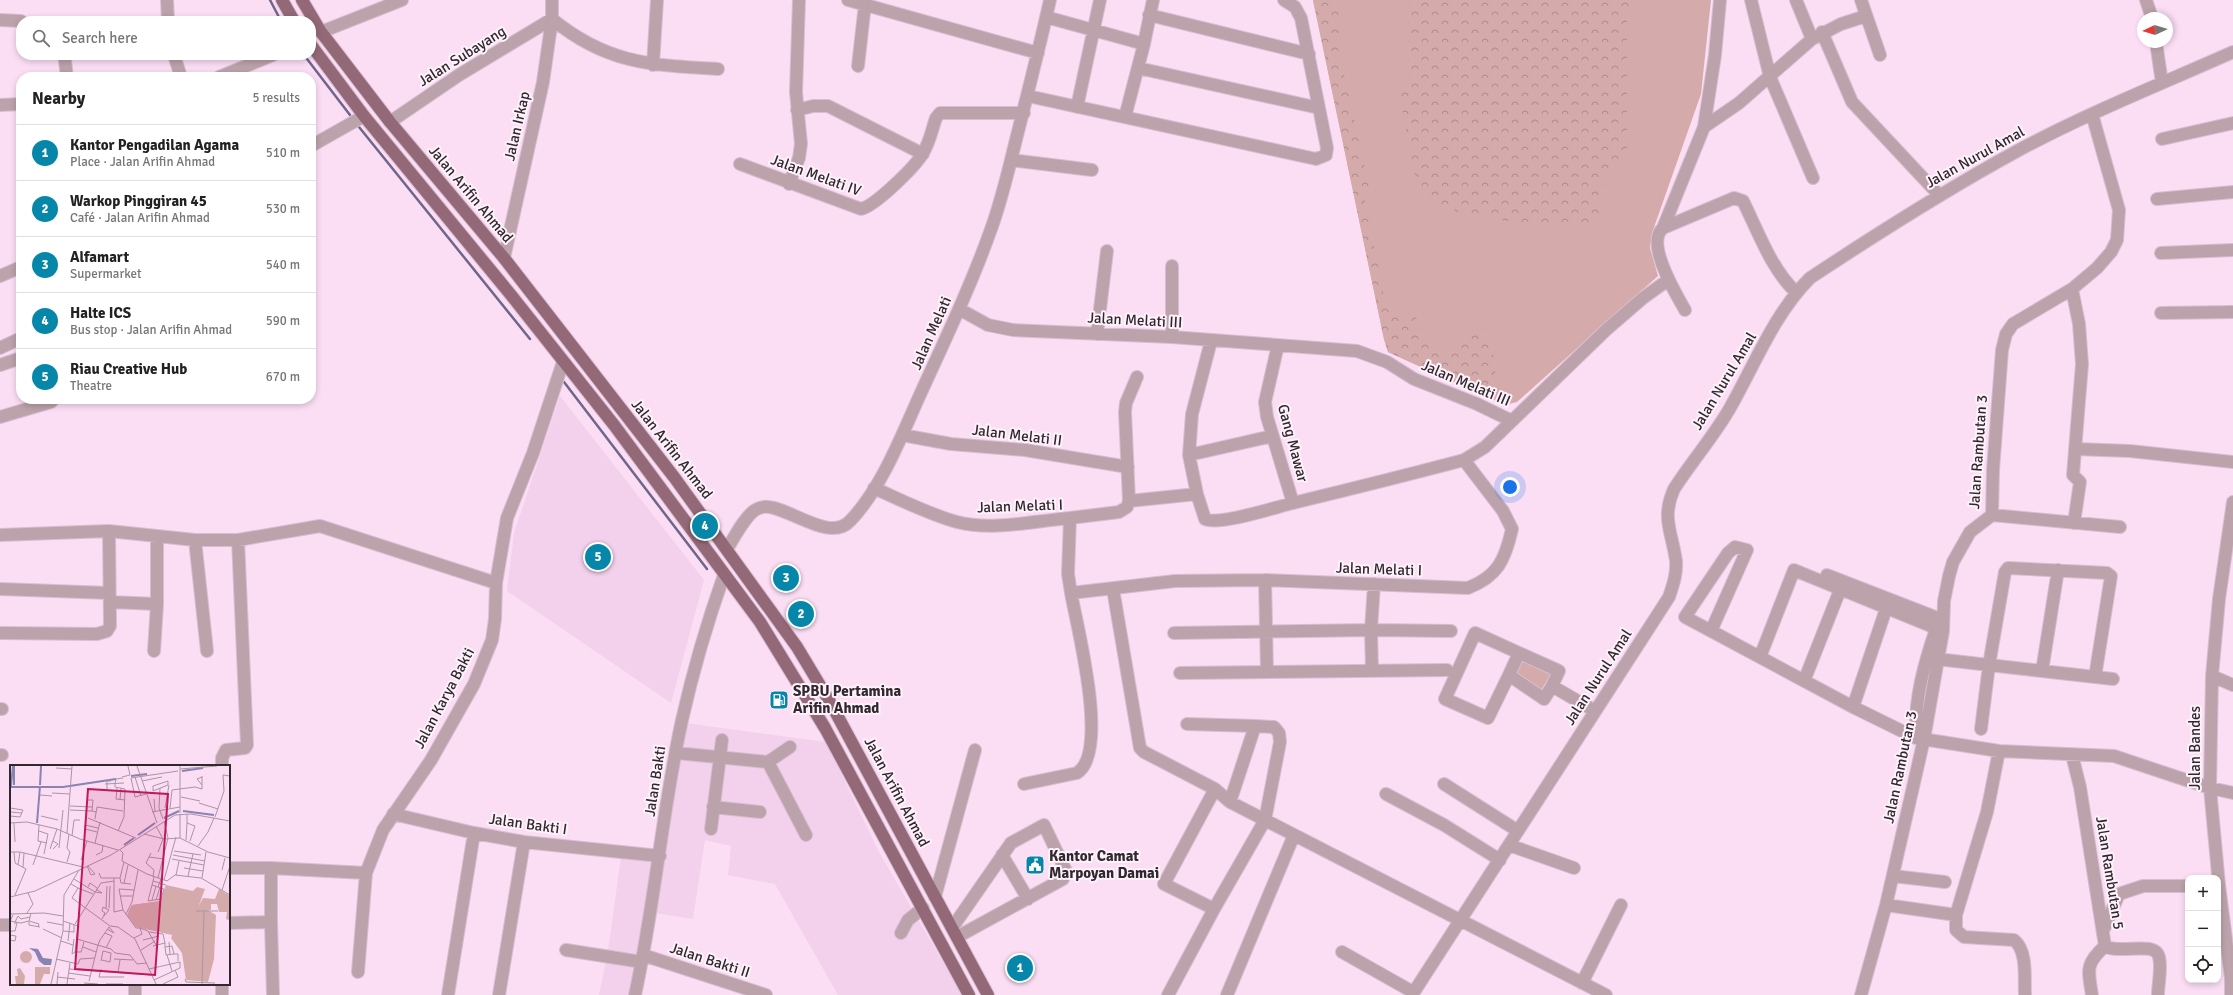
<!DOCTYPE html>
<meta charset="utf-8">
<style>
:root{--surface:#fff;--page:#f6f6f6;--text:#222;--muted:#767676;--line:#e0e0e0;--accent:#0687a9}
body{margin:0;font-family:Signika,sans-serif;background:var(--page);color:var(--text)}
.controls{position:absolute;right:12px;bottom:12px;display:grid;overflow:hidden;border-radius:8px;box-shadow:0 2px 6px #0003}
.controls button{width:36px;height:36px;display:grid;place-items:center;padding:0;border:0;border-bottom:1px solid var(--line);background:var(--surface);color:var(--text);font:20px sans-serif}
.compass{position:absolute;left:2137px;top:12px;width:36px;height:36px;border-radius:50%;background:var(--surface);box-shadow:0 2px 6px #0003;rotate:266deg}
.you{position:absolute;left:1510px;top:487px;width:14px;height:14px;margin:-10px;border:3px solid #fff;border-radius:50%;background:#1a73e8;box-shadow:0 0 0 6px #1a73e833}
.badge{display:grid;place-items:center;width:26px;height:26px;border-radius:50%;background:var(--accent);color:#fff;font-size:13px;font-weight:700}
.pin{position:absolute;translate:-50% -50%;border:2px solid #fff;box-shadow:0 1px 4px #0006}
.list{margin:0;padding:0;list-style:none}
h2{display:flex;justify-content:space-between;align-items:center;height:52px;margin:0;padding:0 16px;font-size:17px}
h2 small{font-size:13px;font-weight:400;color:var(--muted)}
.list li{display:grid;grid-template-columns:26px 1fr auto;gap:12px;align-items:center;box-sizing:border-box;height:56px;padding:0 16px;border-top:1px solid var(--line)}
.list b{display:block;font-size:15px;white-space:nowrap}
.list p{margin:0;font-size:13px;white-space:nowrap;color:var(--muted)}
.list em{font-size:13px;font-style:normal;color:var(--muted)}
.icon{flex:none;width:22px;height:22px;fill:none;stroke:currentColor;stroke-width:2;stroke-linecap:round;stroke-linejoin:round}
.map{position:relative;flex:none;width:2233px;height:995px;overflow:hidden}
.search{position:absolute;background:var(--surface);box-shadow:0 2px 6px #0003;left:16px;top:16px;width:300px;height:44px;display:flex;align-items:center;gap:10px;box-sizing:border-box;padding:0 14px;border-radius:16px;color:var(--muted);font-size:15px}
.panel{position:absolute;background:var(--surface);box-shadow:0 2px 6px #0003;left:16px;top:72px;width:300px;height:332px;border-radius:16px}
.map>svg:first-child{display:block}
</style>
<div class="map">
<svg width="2233" height="995" viewBox="0 0 2233 995">
<defs>
<pattern id="forest-crowns" width="20" height="18" patternUnits="userSpaceOnUse"><rect width="20" height="18" fill="#d5aaaa"/><path d="M2 6a3 3 0 1 1 6 0M12 15a3 3 0 1 1 6 0" fill="none" stroke="#ad8a8b"/></pattern>
</defs>
<rect width="100%" height="100%" fill="#fbdef4"/>
<path fill="#f3d0eb" d="M560,396L704,580L671,703L507,591L514,533Z
M685,723L826,742L879,852L962,995H838L775,884L728,875L731,846L705,840L693,919L655,913Z
M622,850L654,861L630,995H599L608,951Z"/>
<path fill="#d5aaaa" d="M1313,0H1711L1701,94L1652,233L1650,248L1658,276L1517,402L1505,405L1388,352L1384,339Z
M1521,659L1552,673L1541,690L1514,671Z"/>
<path fill="url(#forest-crowns)" d="M1313,0H1336L1341,24L1338,47L1370,190L1365,200L1386,307L1415,316L1431,346L1444,360L1453,346L1466,342L1475,328L1489,331L1492,344L1496,378L1489,398L1388,352L1384,339Z
M1408,0H1637L1627,10V149L1602,183V210L1594,222L1545,226L1464,215L1426,197L1416,182L1398,88L1408,77Z"/>
<g fill="none" stroke-linecap="round" stroke-linejoin="round">
<path stroke="#6f678b" stroke-width="2.5" d="M270,0L281,21
M304,55L350,115
M359,127L530,339
M564,382L707,569"/>
<g stroke="#d7bdd1" stroke-width="14">
<path id="minor" d="M167,0L168,21
M848,0L1038,53
M1751,0L1770,77L1813,178
M1796,0L1812,39
M1861,0L1880,55
M2146,0L2152,18
M1149,15L1309,54
M1046,17L1144,44L1125,117
M0,20L21,21
M321,32L402,0
M1822,32L1852,102L1939,195
M2156,42L2162,83
M1144,44L1153,0
M174,55L181,77
M65,61L67,77
M653,65L657,0
M858,66L865,4
M1138,68L1319,108
M219,77L273,55
M1028,96L1316,159L1326,155L1327,148L1301,18L1295,7L1284,0
M0,105L21,104
M1077,107L1100,0
M797,110L813,106H828L923,154
M390,122L459,75L552,19C607,64 651,65 718,69
M1704,127L1715,55L1720,0
M2162,139L2233,123
M311,146L364,116
M1011,160L1092,170
M740,164L861,209C875,206 916,166 923,153C930,142 932,129 936,118L940,113H1024
M789,184L799,158L801,144L796,92L799,0
M2157,199L2233,192
M1663,228L1704,127L1739,103L1812,39L1841,24L1866,16
M2161,253L2233,250
M504,258L543,82L552,19V0
M0,276L21,267
M2072,289L2079,324L2082,364L2073,475L2080,482L2074,523
M959,309L988,325L1013,330L1172,337L1357,351L1387,362L1414,379L1477,404L1512,421
M1685,310C1676,294 1645,243 1663,228L1734,198L1743,201C1757,229 1772,271 1796,292
M2161,313L2233,312
M1097,334L1107,251
M1172,337V266
M1278,345L1265,402L1267,417L1293,503
M0,348L21,338
M0,365L21,358
M0,417L51,402L54,399
M902,435L951,444L1025,450L1128,467
M2076,449L2130,451L2233,462
M1189,455L1272,436
M1464,460L1485,447L1606,330L1643,298L1668,280
M874,488C901,500 928,514 957,522C992,531 1034,521 1070,518L1068,574L1071,593L1175,581L1265,580L1468,588C1498,576 1505,560 1512,529L1503,511L1464,460C1407,475 1351,489 1293,503C1276,507 1219,526 1205,519L1197,494L1189,455L1192,414L1211,341
M1129,501L1197,494
M1992,515L2120,527
M1070,518L1119,512L1127,507L1129,501L1125,412L1126,403L1137,377
M0,535L109,531L195,540H238L320,526L496,583
M195,540L207,651
M727,549C734,538 746,514 757,509C778,496 827,546 850,521C881,489 901,437 919,397C944,342 970,288 990,232C999,208 1005,184 1011,160C1024,107 1038,54 1050,0
M1827,575L1943,620
M1265,580L1267,672
M0,589L109,593
M1113,589L1140,748L1144,752L1215,789L1230,802L1606,995
M110,602L157,604
M1711,631L1747,550L1735,547L1728,553L1685,617L1853,707L1916,738L1999,751L2114,756L2210,788L2233,793
M0,633L97,634L107,631L110,626L109,531
M1174,633L1371,630L1451,631
M154,651L157,604V536
M1760,657L1794,570L1943,631
M1937,659L1989,665L1981,729
M1372,671L1371,630L1374,584
M2042,671L2058,570
M1180,673L1447,670
M1509,675L1519,653
M2212,676L2233,685
M2095,677L2111,576L2107,573L2008,568L2005,572L1989,665L2113,679
M1804,681L1840,590
M1552,686L1559,671L1475,633L1445,699L1488,718L1509,675L1544,699L1552,686L1595,711
M1853,707L1886,609
M0,709H2
M1187,724L1255,726
M1916,738C1914,700 1924,664 1936,629
M1999,751L1987,812L1956,915V930L1964,937L2014,940C2028,951 2024,979 2025,995
M676,753L768,762L806,835
M0,755H2
M2072,755L2080,787L2105,946C2120,955 2155,940 2159,957C2162,968 2158,984 2158,995
M768,762L790,747
M222,766V758L226,750L245,748L247,745L238,540
M1024,784L1077,773C1110,752 1077,627 1071,593
M1444,784L1518,831
M1386,794L1444,825L1500,860
M713,807L760,812
M393,814L474,833L524,842L660,856
M711,829L722,740
M1509,845L1574,868
M1002,855L1028,899
M229,868H271L366,873
M1893,876L1945,882
M935,897L975,750
M1886,905L1956,915
M1214,909L1164,884L1215,789
M271,922L273,995
M229,923L271,922V868
M0,925H11
M952,928L1011,843L1044,825L1066,871L1063,879L957,937
M2103,931L2119,894L2143,886H2188
M901,933L908,920L923,908
M566,950L642,962
M1342,952L1413,992
M643,955L766,995
M358,972L366,873L383,830L431,760L474,684L492,640L495,619L496,583L507,518L533,453L563,362
M1582,983L1621,905
M135,984V995
M222,984V995
M448,995L474,833
M499,995L524,842
M635,995C655,904 662,811 682,720C693,671 707,623 724,575
M1168,995L1214,909L1265,820L1280,742L1279,733L1274,727L1255,726L1230,802
M1227,995L1294,835
M1412,995L1669,597C1673,585 1677,574 1676,561C1672,532 1661,518 1674,489C1692,461 1714,436 1730,408C1755,364 1774,314 1810,278C1878,233 1947,189 2019,150C2088,113 2161,84 2233,52
M1861,995L1886,905L1924,739L1943,631L1944,601L1949,576L1953,562L1970,532L1992,515L1993,470L2002,350L2006,334L2013,324L2072,289L2097,268L2111,252L2117,240L2119,210L2092,114
M2092,995C2088,970 2085,964 2105,946
M2231,995V978L2219,885L2210,788L2212,676L2219,599L2233,502"/>
</g>
<g stroke="#d7bdd1" stroke-width="14">
<path id="major" d="M282,0L294,21
M302,0L321,32L390,122L504,258L674,477L797,647L830,702L988,995
M311,45L364,116L511,295L614,425L760,622L825,728L969,995"/>
</g>
<use href="#minor" stroke="#bca2ab" stroke-width="12"/>
<use href="#major" stroke="#936877" stroke-width="12"/>
</g>
<defs>
<g id="fuel-square" transform="scale(1)"><rect x="-9" y="-9" width="18" height="18" rx="4" fill="#0687a9" stroke="#fdf2fa"/><path d="M-5.5-6h7V0h2V4h1.3V-2.5L3-4.5l.8-.8L6-3V5H2.5V1h-1V6h-7ZM-4.2-4.7v3.2H.2V-4.7Z" fill="#fff"/></g>
<g id="civic-square" transform="scale(1)"><rect x="-9" y="-9" width="18" height="18" rx="4" fill="#0687a9" stroke="#fdf2fa"/><path d="M-.6-6.5H3V-4.5H.6V-3L4-1V1h2V6H-6V1h2V-1L-.6-3ZM-1.2 2.5V6h2.4V2.5Z" fill="#fff"/></g>
</defs>
<g fill-rule="evenodd">
<use href="#fuel-square" x="779" y="700"/>
<use href="#civic-square" x="1035" y="865"/>
</g>
<g text-anchor="middle" stroke-width="4" stroke-linejoin="round" paint-order="stroke">
<g font-size="15" fill="#31272f" stroke="#fdf2fa">
<text transform="translate(462 56) rotate(-32)" y="5">Jalan Subayang</text>
<text transform="translate(517 126) rotate(-77)" y="5">Jalan Irkap</text>
<text transform="translate(1975 157) rotate(-29)" y="5">Jalan Nurul Amal</text>
<text transform="translate(816 175) rotate(20)" y="5">Jalan Melati IV</text>
<text transform="translate(471 194) rotate(50)" y="5">Jalan Arifin Ahmad</text>
<text transform="translate(1135 320) rotate(3)" y="5">Jalan Melati III</text>
<text transform="translate(931 333) rotate(-66)" y="5">Jalan Melati</text>
<text transform="translate(1724 381) rotate(-59)" y="5">Jalan Nurul Amal</text>
<text transform="translate(1466 383) rotate(23)" y="5">Jalan Melati III</text>
<text transform="translate(1017 435) rotate(7)" y="5">Jalan Melati II</text>
<text transform="translate(1293 443) rotate(75)" y="5">Gang Mawar</text>
<text transform="translate(672 449) rotate(52)" y="5">Jalan Arifin Ahmad</text>
<text transform="translate(1978 452) rotate(-86)" y="5">Jalan Rambutan 3</text>
<text transform="translate(1020 506) rotate(-2)" y="5">Jalan Melati I</text>
<text transform="translate(1379 569) rotate(2)" y="5">Jalan Melati I</text>
<text transform="translate(1598 677) rotate(-57)" y="5">Jalan Nurul Amal</text>
<text transform="translate(444 698) rotate(-62)" y="5">Jalan Karya Bakti</text>
<text transform="translate(2195 748) rotate(-90)" y="5">Jalan Bandes</text>
<text transform="translate(1900 767) rotate(-78)" y="5">Jalan Rambutan 3</text>
<text transform="translate(655 781) rotate(-81)" y="5">Jalan Bakti</text>
<text transform="translate(897 792) rotate(62)" y="5">Jalan Arifin Ahmad</text>
<text transform="translate(528 824) rotate(8)" y="5">Jalan Bakti I</text>
<text transform="translate(2110 873) rotate(81)" y="5">Jalan Rambutan 5</text>
<text transform="translate(710 960) rotate(18)" y="5">Jalan Bakti II</text>
</g>
<g font-size="15" font-weight="bold" fill="#31272f" stroke="#fdf2fa" text-anchor="start">
<text x="793" y="696">SPBU Pertamina<tspan x="793" dy="17">Arifin Ahmad</tspan></text>
<text x="1049" y="861">Kantor Camat<tspan x="1049" dy="17">Marpoyan Damai</tspan></text>
</g>
</g>
<g transform="translate(10 765)">
<rect width="220" height="220" fill="#fbdef4"/>
<path d="M156,120L183,126L187,122L195,124L189,140L206,150L204,194L198,217L176,215L172,188L162,170L126,162L117,150L122,140L151,136ZM10 192a6 6 0 1 1 12 0a6 6 0 1 1-12 0ZM10,203L15,211L14,219H6L5,211H8L7,204Z" fill="#d5aaaa"/>
<path d="M156,120L165,127V133L155,137L126,140L121,144L123,148L118,147L122,140L151,136ZM209,124L220,131L219,155L216,154L217,147H209L207,139H201V145H192L189,140L193,133L205,134ZM164,141L159,149L175,162L173,166L151,164L131,157L135,143ZM163,169L173,172L172,188L161,173ZM182,174L192,175V188L185,182ZM25,202H40V209H34L30,219H25Z" fill="#d5aaaa"/>
<path d="M19,183L28,184L33,193L42,194L41,200H34L29,196L25,187Z" fill="#8983b2"/>
<path fill="none" stroke="#8983b2" stroke-width="2" d="M172,6L193,3M121,11L137,9M4,20V1M30,20L31,1M1,21L3,1M0,22H53L106,14M173,46L204,50M154,53L169,46M27,58L30,21M128,70L145,58M114,80L124,73M220,159V194"/>
<path fill="none" stroke="#aa95a5" stroke-width="1" d="M127,1L147,58M46,3L62,4M170,4L207,1M112,12L120,10L118,1M125,12L131,31M132,16L152,12M158,16V20L143,26V21ZM95,19L114,18M192,20L187,14L192,12M107,23L106,34L115,35M150,23L149,43L153,54M97,25V16H101M42,28L60,29M136,29L125,32L121,13L168,6M30,30L42,31M171,32L190,36M144,34L145,46M77,35H83L82,46L86,47M110,35L111,23M189,38L208,44M60,41L82,42M0,43L13,45L10,52L0,51M155,43L159,20M160,43L162,25L185,22L192,24V11M60,45L82,46M0,47L12,48M142,47L170,42M170,48V1M177,50V58L185,61L180,76M31,51L48,55M205,52L214,26L213,10L220,11M78,53L126,73M85,54L87,42L113,46M0,58L17,57L47,64L70,74L108,85M4,58L5,77M29,60L28,76L37,78M75,60V64L87,67M75,60L88,63M146,61L153,74L148,87M29,66L38,69L34,89M108,66L114,52L115,24L105,22V19L106,14L113,13M57,68L62,1M134,69L154,74L170,73L198,87L220,93M62,71L64,55H70M170,73V49M176,75L177,58M85,78L90,57M188,81L198,67L204,53M49,83L53,45M40,84L47,64M43,84L48,79L43,76M110,85L113,88L112,96L137,109L157,116L165,110L191,113L220,130M164,86L191,90M0,87H10L73,102M4,87L5,98L16,104L5,130M141,88L136,98L144,105L143,112M86,90L92,87L93,80M163,90L195,96M139,92L154,94M162,94L194,100M71,95L77,76M57,97L60,87L57,83L59,69M114,97L110,113H104V147L113,145L109,124L124,125M8,100L10,87M23,100L31,77M77,101L81,110L85,109L78,101M13,102L14,88M174,103L193,106M212,105L215,93M89,108L91,113H104M166,110L169,96M178,111L183,89M144,112L138,136L151,134L154,124L148,122M110,113L111,118L121,119M148,113L158,73L154,56M192,113L196,87M64,114L85,127L92,128L86,124M154,115L166,72M143,116L156,120M114,118L118,100M61,119L68,123L62,133L100,161L108,162L125,174L146,219M142,120L148,122L151,114M78,122L80,118L87,123M68,123L83,129M212,125L220,101M110,131H123M0,132L25,126L101,90L165,50L181,49L220,56M142,135L146,121M146,135L150,122M96,143L97,121M99,143L100,121M113,145L126,163H130L132,169L124,173M186,146H208M17,148L23,139L18,128M0,149L34,148L53,151M116,149L122,137L128,105M3,150L0,156L11,158L19,156L21,148M92,154L95,148L92,146L93,142L99,145L94,151M19,156L29,159L28,162M53,156L68,161L65,187L62,189M5,157L8,151L11,154L20,152M19,157V160L30,162M37,157L53,160M65,159L91,118L104,116M130,163L138,166L146,180M33,164L52,173M0,166H5L7,158H4M53,166L64,167V160M139,167L153,169L155,178M95,168L102,171L96,183M0,170L6,171L5,176L0,175M67,174L101,184L105,188L120,190L127,199L137,198M133,175L149,171M51,176L63,180M58,176L60,158M159,177L160,190M143,181L155,178V182L162,181L164,189H168V196M73,182L86,187M155,182L156,190L164,189M131,185L145,176M65,187H71L74,177M62,189L64,174M157,190L162,206M46,194L68,199L70,194L85,193M104,194L123,195M91,196L93,186L101,188L100,197L92,195M59,204L141,210M91,204L89,212H114M139,204L170,197V203L144,215M108,207L110,195M58,208L80,211M47,212L65,214M175,214L176,217L205,218M79,216L88,180L90,175L99,162L104,168L97,164M74,218L88,219M41,219L53,166L54,130L69,105M47,219L48,207M57,219L60,198M96,219H113M153,219L168,212L165,205M192,219L194,146"/>
<path fill="#c2185b" fill-opacity="0.15" stroke="#c2185b" stroke-width="2" d="M78,24L158,29L145,210L65,204Z"/>
<rect width="220" height="220" fill="none" stroke="#31272f" stroke-width="2"/>
</g>
</svg>
<div class="controls">
<button>+</button>
<button>−</button>
<button><svg class="icon" aria-label="locate" viewBox="0 0 24 24"><circle cx="12" cy="12" r="6"/><path d="M12 2v4M12 18v4M2 12h4M18 12h4"/></svg></button>
</div>
<svg class="compass" viewBox="-18 -18 36 36"><path d="M0-13l5 13h-10z" fill="#e53935"/><path d="M0 13l5-13h-10z" fill="#767676"/></svg>
<div class="you"></div>
<div class="pin badge" style="left:1020px;top:968px">1</div>
<div class="pin badge" style="left:801px;top:614px">2</div>
<div class="pin badge" style="left:786px;top:578px">3</div>
<div class="pin badge" style="left:705px;top:526px">4</div>
<div class="pin badge" style="left:598px;top:557px">5</div>
<div class="search"><svg class="icon" aria-label="search" viewBox="0 0 24 24"><circle cx="10" cy="10" r="6"/><path d="M15 15l6 6"/></svg>Search here</div>
<section class="panel">
<h2>Nearby<small>5 results</small></h2>
<ul class="list">
<li><span class="badge">1</span><div><b>Kantor Pengadilan Agama</b><p>Place · Jalan Arifin Ahmad</p></div><em>510 m</em></li>
<li><span class="badge">2</span><div><b>Warkop Pinggiran 45</b><p>Café · Jalan Arifin Ahmad</p></div><em>530 m</em></li>
<li><span class="badge">3</span><div><b>Alfamart</b><p>Supermarket</p></div><em>540 m</em></li>
<li><span class="badge">4</span><div><b>Halte ICS</b><p>Bus stop · Jalan Arifin Ahmad</p></div><em>590 m</em></li>
<li><span class="badge">5</span><div><b>Riau Creative Hub</b><p>Theatre</p></div><em>670 m</em></li>
</ul>
</section>
</div>
